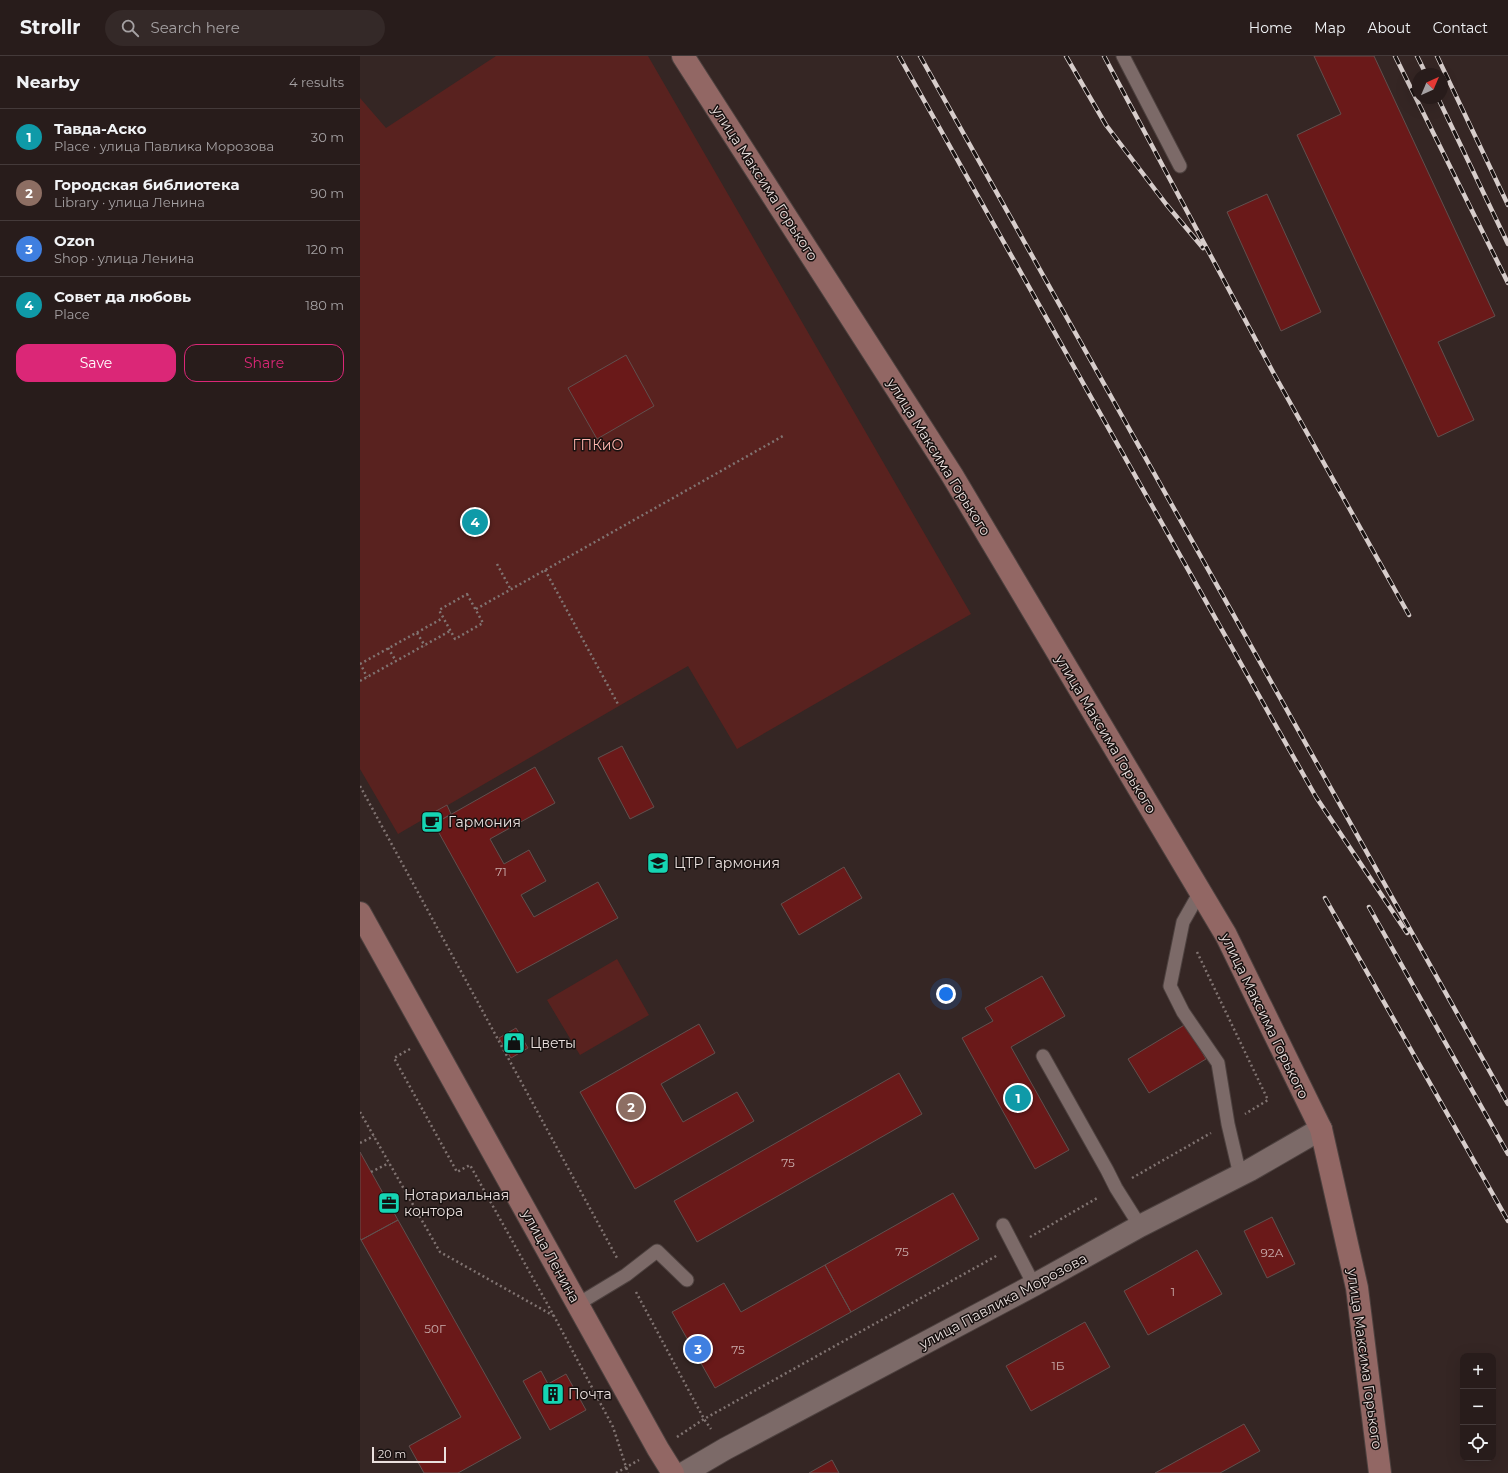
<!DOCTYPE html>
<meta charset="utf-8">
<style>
:root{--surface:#281c1b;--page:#342928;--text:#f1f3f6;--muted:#a5a1a3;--line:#443a3a;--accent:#db2777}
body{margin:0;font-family:Montserrat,sans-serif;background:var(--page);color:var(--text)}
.controls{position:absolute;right:12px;bottom:12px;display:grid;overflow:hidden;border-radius:8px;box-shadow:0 4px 16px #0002}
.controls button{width:36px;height:36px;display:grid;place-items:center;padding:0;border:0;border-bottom:1px solid var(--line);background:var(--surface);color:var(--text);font:20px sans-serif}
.compass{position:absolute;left:1052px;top:12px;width:36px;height:36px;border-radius:50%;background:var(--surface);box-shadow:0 4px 16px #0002;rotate:44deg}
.scale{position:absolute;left:12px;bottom:10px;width:74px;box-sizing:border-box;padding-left:4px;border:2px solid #eae0de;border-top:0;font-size:11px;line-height:14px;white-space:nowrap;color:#eae0de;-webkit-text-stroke:3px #181110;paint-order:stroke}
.you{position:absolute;left:586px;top:938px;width:14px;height:14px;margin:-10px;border:3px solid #fff;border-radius:50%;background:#1a73e8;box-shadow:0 0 0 6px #1a73e833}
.badge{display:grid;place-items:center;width:26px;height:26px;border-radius:50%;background:var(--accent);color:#fff;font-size:13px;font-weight:700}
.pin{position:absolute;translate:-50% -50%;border:2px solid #fff;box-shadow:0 1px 4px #0006}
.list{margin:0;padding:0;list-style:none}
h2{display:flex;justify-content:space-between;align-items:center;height:52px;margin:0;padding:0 16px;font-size:17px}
h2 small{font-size:13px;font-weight:400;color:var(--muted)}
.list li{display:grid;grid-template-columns:26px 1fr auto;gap:12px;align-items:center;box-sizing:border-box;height:56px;padding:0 16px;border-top:1px solid var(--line)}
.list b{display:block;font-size:15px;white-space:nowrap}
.list p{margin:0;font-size:13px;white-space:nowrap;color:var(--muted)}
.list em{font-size:13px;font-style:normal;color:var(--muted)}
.actions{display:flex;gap:8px;padding:12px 16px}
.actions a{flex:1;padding:9px 0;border:1px solid var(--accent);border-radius:12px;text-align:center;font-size:14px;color:var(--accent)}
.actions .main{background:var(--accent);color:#fff}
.icon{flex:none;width:22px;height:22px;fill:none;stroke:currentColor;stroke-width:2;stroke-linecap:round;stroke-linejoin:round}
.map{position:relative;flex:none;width:1148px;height:1417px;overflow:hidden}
header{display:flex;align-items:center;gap:24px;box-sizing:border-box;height:56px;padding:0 20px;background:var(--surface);border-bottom:1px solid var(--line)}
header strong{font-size:19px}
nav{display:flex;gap:22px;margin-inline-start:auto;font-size:14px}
.search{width:280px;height:36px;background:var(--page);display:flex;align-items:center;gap:10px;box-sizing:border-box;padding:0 14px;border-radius:22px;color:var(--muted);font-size:15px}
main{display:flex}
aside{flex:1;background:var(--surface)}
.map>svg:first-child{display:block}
</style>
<header>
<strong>Strollr</strong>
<div class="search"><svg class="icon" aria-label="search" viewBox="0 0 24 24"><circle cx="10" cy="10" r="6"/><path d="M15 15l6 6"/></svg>Search here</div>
<nav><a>Home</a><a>Map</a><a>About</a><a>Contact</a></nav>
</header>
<main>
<aside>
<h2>Nearby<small>4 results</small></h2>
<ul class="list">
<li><span class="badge" style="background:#0f9aa8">1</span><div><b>Тавда-Аско</b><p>Place · улица Павлика Морозова</p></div><em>30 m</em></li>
<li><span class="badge" style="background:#8d6e63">2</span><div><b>Городская библиотека</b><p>Library · улица Ленина</p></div><em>90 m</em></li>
<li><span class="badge" style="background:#3f7fe0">3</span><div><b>Ozon</b><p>Shop · улица Ленина</p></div><em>120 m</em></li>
<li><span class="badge" style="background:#0f9aa8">4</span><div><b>Совет да любовь</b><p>Place</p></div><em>180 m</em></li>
</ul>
<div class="actions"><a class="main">Save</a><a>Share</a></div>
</aside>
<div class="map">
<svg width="1148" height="1417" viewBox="0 0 1148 1417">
<rect width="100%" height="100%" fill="#352624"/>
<path fill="#59221f" d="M136,0H288L611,558L377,693L328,610L38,778L0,713V42L26,72Z
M257,903L289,959L220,999L187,944Z"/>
<path fill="#6a1919" stroke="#61504e" d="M954,0H1014L1135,260L1078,286L1114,364L1078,381L937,79L981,58Z
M907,138L961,256L921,275L867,156Z
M266,299L294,350L237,383L208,332Z
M262,690L294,751L270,763L238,702Z
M175,711L195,747L130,783L144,808L169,794L186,825L161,839L174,861L238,826L258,862L157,917L74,768Z
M87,749L91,758L74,768L69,759Z
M484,811L502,842L439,879L421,848Z
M682,920L705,960L651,991L709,1094L675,1113L602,982L633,965L625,952Z
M339,968L355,997L301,1028L323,1066L377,1036L394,1065L275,1133L220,1036Z
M826,968L846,1003L789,1037L768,1003Z
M156,972L168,992L151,1002L139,982Z
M539,1017L562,1058L337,1186L314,1145Z
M0,1096L38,1164L1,1184L0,1182Z
M593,1137L619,1183L491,1256L465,1209Z
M912,1161L935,1208L907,1222L884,1175Z
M38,1164L161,1382L98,1417H64L49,1390L101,1361L1,1184Z
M837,1194L862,1238L788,1279L764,1235Z
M465,1209L491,1256L355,1332L312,1256L364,1227L381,1256Z
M725,1266L750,1311L671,1355L646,1310Z
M181,1315L188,1328L206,1318L226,1354L190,1374L163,1325Z
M884,1368L900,1395L860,1417H795Z
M472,1404L479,1417H449Z"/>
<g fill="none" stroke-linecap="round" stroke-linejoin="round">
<g stroke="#4d413f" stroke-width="15">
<path id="lane" d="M763,0L820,110
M840,836L823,866L810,930L823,956L858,1007L868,1068L880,1119
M683,1000L747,1114L756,1132L780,1170
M643,1169L674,1229
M218,1248L266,1219L297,1195L327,1224"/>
</g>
<g stroke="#4d413f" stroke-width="24">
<path id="street" d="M324,1417L365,1393L674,1229L780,1170L890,1114L961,1073"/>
</g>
<g stroke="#4d413f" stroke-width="24">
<path id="secondary" d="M323,0L592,419L866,879L961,1073L997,1232L1020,1417
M0,857L298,1393L313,1417"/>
</g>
<path stroke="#817472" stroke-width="2.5" stroke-dasharray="2 3" stroke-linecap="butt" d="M137,508L151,534
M185,514L259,650
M107,538L123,567L95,583L79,554Z
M116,553L423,380
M57,577L65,590
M28,592L36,605
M0,607L7,621
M0,608L83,562
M0,625L90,575
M0,730L257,1202
M837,896L908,1044L885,1058
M50,993L34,1002L97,1116L110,1109L194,1260L253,1371L268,1417
M0,1056L80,1196L194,1260
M0,1087L14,1080
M11,1116L29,1107
M772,1122L851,1077
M670,1181L739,1141
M276,1236L344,1363L351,1373
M317,1381L344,1363L638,1199
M256,1417L279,1404"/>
<use href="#lane" stroke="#7c6a68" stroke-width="13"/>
<use href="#street" stroke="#7c6a68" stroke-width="22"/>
<use href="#secondary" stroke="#926764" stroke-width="22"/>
<g stroke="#d7cdcb" stroke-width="4.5">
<path id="rail" d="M539,0L956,741L1047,877
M560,0L1148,1048
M706,0L746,69L806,148L843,192
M744,0L914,318L1049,559
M1035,0L1148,227
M1057,0L1066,18
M1077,0L1148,149
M1078,42L1148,188
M965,842L1148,1165
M1009,851L1148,1098"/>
</g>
<use href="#rail" stroke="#181110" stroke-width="3" stroke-dasharray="9" stroke-linecap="butt"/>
</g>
<defs>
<g id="cafe-square" transform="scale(1.15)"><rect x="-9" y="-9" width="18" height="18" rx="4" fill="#15d5b3" stroke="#181110"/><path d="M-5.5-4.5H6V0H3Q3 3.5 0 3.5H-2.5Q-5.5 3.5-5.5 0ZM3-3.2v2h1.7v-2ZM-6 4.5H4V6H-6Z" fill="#111"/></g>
<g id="school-square" transform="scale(1.15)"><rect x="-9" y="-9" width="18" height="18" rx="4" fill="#15d5b3" stroke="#181110"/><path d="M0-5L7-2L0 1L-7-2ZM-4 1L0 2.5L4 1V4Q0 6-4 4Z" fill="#111"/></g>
<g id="shop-square" transform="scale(1.15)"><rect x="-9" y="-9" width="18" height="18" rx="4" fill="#15d5b3" stroke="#181110"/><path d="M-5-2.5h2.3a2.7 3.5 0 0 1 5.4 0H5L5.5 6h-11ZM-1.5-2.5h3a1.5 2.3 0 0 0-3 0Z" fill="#111"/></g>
<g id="office-square" transform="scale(1.15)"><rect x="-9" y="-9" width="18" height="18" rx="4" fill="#15d5b3" stroke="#181110"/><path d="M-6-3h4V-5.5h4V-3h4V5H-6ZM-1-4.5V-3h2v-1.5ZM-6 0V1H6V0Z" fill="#111"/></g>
<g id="building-square" transform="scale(1.15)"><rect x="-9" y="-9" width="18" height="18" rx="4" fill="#15d5b3" stroke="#181110"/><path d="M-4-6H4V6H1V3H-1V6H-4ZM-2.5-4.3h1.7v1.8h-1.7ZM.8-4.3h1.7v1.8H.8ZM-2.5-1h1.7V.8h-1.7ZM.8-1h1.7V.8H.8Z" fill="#111"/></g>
</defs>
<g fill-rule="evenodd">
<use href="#cafe-square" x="72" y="766"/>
<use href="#school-square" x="298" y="807"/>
<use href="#shop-square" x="154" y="987"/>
<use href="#office-square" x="29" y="1147"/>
<use href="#building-square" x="193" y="1338"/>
</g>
<g text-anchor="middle" stroke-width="3" stroke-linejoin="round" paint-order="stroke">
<g font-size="12" fill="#caaead">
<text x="141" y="820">71</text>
<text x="428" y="1111">75</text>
<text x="542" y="1200">75</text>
<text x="912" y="1201">92А</text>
<text x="813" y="1240">1</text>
<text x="75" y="1277">50Г</text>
<text x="378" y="1298">75</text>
<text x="698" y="1314">1Б</text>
</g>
<g font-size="14" fill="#eae0de" stroke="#181110">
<text transform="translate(405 127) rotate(57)" y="5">улица Максима Горького</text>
<text transform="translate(579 401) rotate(58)" y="5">улица Максима Горького</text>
<text transform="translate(746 678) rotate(59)" y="5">улица Максима Горького</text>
<text transform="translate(905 960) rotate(64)" y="5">улица Максима Горького</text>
<text transform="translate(191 1200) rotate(61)" y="5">улица Ленина</text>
<text transform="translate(643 1245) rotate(-28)" y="5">улица Павлика Морозова</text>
<text transform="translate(1005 1303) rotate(82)" y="5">улица Максима Горького</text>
</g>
<g font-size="14" fill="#fdb3ac" stroke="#181110">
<text x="238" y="394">ГПКиО</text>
</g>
<g font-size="14" fill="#eae0de" stroke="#181110" text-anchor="start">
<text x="88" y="771">Гармония</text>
<text x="314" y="812">ЦТР Гармония</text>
<text x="170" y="992">Цветы</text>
<text x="44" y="1144">Нотариальная<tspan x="44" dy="16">контора</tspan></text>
<text x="208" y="1343">Почта</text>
</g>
</g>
</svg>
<div class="controls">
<button>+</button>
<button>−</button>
<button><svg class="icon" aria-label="locate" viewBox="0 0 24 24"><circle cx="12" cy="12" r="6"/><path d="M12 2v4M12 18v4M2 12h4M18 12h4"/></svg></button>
</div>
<svg class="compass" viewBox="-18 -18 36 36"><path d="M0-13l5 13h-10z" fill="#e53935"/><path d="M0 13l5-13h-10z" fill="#a5a1a3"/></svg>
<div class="scale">20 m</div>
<div class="you"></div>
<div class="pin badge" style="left:658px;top:1042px;background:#0f9aa8">1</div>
<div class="pin badge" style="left:271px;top:1051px;background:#8d6e63">2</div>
<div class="pin badge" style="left:338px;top:1293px;background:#3f7fe0">3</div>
<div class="pin badge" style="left:115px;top:466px;background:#0f9aa8">4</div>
</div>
</main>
